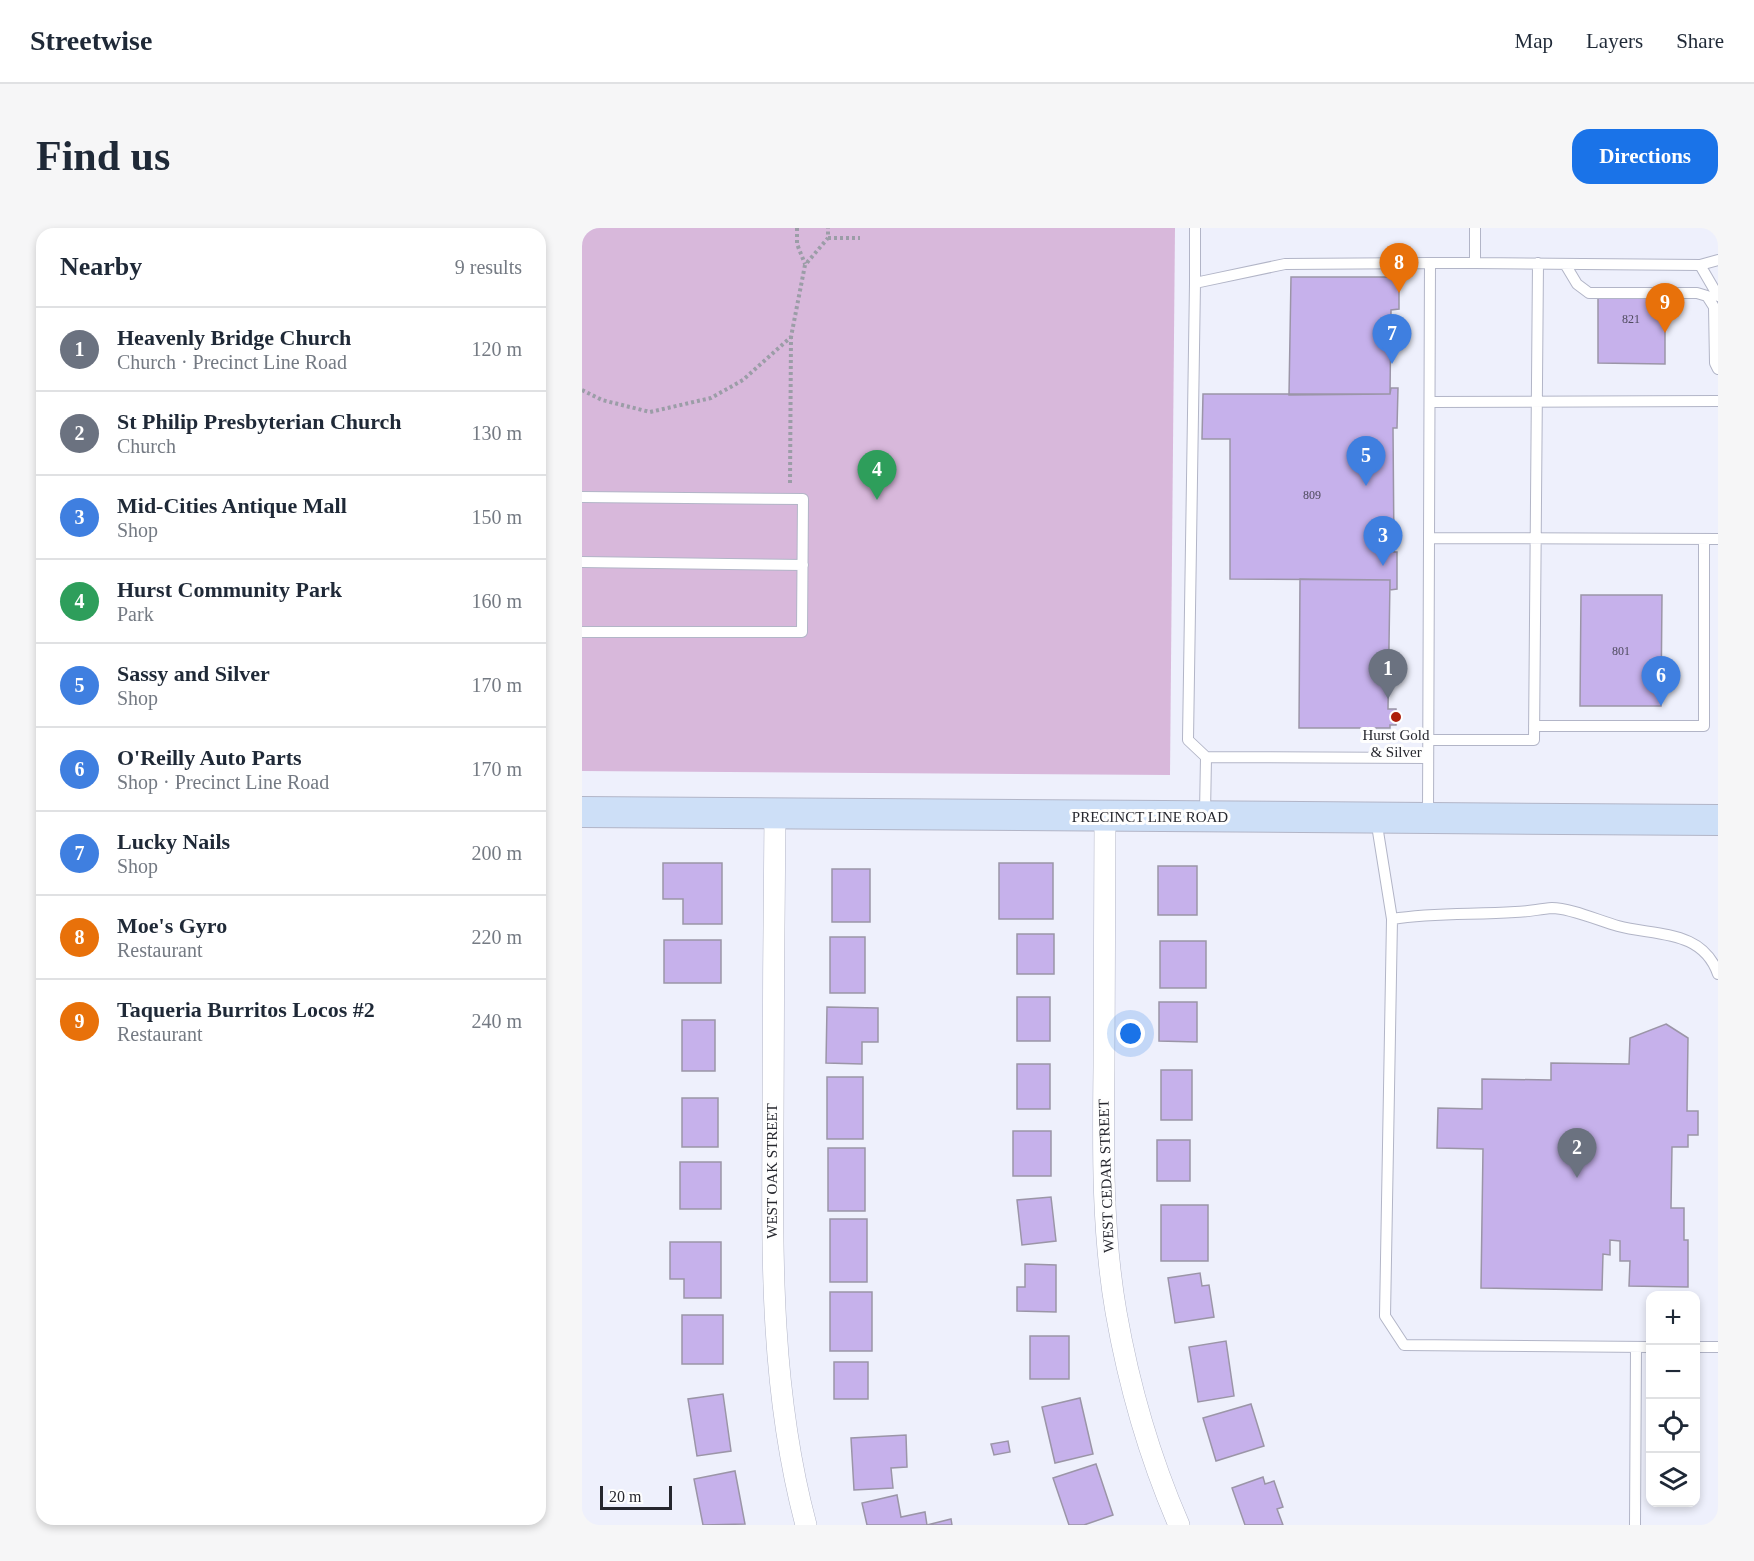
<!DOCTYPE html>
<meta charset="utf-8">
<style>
:root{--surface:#fff;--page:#f6f6f7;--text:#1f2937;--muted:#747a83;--line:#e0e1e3;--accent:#1a73e8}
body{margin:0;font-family:Georgia,serif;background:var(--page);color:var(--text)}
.controls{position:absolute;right:18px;bottom:18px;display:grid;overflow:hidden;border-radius:12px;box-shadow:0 3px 9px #0003}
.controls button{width:54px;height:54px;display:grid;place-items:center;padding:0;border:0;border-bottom:2px solid var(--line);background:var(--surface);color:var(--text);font:30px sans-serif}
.scale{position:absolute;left:18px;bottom:15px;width:72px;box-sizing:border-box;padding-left:6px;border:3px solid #26272e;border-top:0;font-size:16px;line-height:21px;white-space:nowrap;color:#26272e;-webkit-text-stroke:4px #fefefe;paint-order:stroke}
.you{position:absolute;left:549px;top:806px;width:21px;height:21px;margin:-15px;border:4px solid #fff;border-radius:50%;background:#1a73e8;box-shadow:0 0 0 9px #1a73e833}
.badge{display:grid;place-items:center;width:39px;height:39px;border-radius:50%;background:var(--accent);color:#fff;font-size:20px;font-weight:700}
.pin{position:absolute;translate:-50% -50px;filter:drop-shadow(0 2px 3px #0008)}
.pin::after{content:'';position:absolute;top:32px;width:21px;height:18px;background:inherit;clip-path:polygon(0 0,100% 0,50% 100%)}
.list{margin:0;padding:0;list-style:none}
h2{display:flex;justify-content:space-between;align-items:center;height:78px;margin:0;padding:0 24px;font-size:26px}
h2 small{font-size:20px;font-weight:400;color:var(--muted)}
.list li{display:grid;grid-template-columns:39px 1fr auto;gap:18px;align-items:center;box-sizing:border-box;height:84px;padding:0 24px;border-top:2px solid var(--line)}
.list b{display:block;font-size:22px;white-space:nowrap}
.list p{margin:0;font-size:20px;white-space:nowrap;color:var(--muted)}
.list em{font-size:20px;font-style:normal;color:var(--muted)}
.icon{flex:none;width:33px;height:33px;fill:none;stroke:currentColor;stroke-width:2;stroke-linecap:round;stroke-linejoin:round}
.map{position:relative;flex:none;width:1136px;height:1297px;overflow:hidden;border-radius:18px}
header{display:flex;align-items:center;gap:36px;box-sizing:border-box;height:84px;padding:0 30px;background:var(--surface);border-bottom:2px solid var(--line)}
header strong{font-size:28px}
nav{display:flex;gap:33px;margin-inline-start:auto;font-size:21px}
.intro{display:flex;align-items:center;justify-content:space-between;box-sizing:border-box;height:144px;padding:0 36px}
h1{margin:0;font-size:42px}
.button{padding:15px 27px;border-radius:18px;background:var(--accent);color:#fff;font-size:21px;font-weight:700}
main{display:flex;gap:36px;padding:0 36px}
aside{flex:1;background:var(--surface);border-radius:18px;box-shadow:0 3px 9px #0003}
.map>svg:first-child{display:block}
</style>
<header>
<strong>Streetwise</strong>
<nav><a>Map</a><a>Layers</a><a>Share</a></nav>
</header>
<div class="intro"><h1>Find us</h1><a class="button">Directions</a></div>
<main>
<aside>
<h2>Nearby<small>9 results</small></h2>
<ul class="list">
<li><span class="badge" style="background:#6b7280">1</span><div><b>Heavenly Bridge Church</b><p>Church · Precinct Line Road</p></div><em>120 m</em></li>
<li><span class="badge" style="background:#6b7280">2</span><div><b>St Philip Presbyterian Church</b><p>Church</p></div><em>130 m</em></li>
<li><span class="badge" style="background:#3f7fe0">3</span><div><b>Mid-Cities Antique Mall</b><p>Shop</p></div><em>150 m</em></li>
<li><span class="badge" style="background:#2e9e5b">4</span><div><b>Hurst Community Park</b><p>Park</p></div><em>160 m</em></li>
<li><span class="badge" style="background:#3f7fe0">5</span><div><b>Sassy and Silver</b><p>Shop</p></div><em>170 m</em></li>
<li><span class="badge" style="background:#3f7fe0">6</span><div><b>O'Reilly Auto Parts</b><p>Shop · Precinct Line Road</p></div><em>170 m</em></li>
<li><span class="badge" style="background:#3f7fe0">7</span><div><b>Lucky Nails</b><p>Shop</p></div><em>200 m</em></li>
<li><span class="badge" style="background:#e8710a">8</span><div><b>Moe's Gyro</b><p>Restaurant</p></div><em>220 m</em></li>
<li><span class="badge" style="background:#e8710a">9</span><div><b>Taqueria Burritos Locos #2</b><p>Restaurant</p></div><em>240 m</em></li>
</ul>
</aside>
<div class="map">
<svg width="1136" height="1297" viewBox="0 0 1136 1297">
<rect width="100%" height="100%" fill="#eef0fc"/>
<path fill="#d8b8db" d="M0,0H593L588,547L0,543Z"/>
<path fill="#c6b1eb" stroke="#9b95a7" stroke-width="1.5" d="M709,49H817V81L809,82L808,166L707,167Z
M1016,70H1083V136L1016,135Z
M809,160H816L815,200H811L812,324H815V361L808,362V352L648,351V211H620L621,166H808Z
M718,351L808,352L806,481H814V497H808V500H717Z
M999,367H1080L1079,478H998Z
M81,635H140V696H101V671H81Z
M417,635H471V691H417Z
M576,638H615V687H576Z
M250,641H288V694H250Z
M435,706H472V746H435Z
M248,709H283V765H248Z
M82,712H139V755H82Z
M578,713H624V760H578Z
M435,769H468V813H435Z
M577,774H615V814L577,813Z
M245,779L296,780V814H280V836L244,835Z
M100,792H133V843H100Z
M1084,796L1106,810L1105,883H1116V907H1106V919H1090L1089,980H1102V1012H1106V1059L1047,1058L1048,1033H1038V1013L1028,1012V1027L1021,1026L1020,1062L899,1060L901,921L855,920L856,880L900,881V851L969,852V835L1047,836L1048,810Z
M435,836H468V881H435Z
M579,842H610V892H579Z
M245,849H281V911H245Z
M100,870H136V919H100Z
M431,903H469V948H431Z
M575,912H608V953H575Z
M246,920H283V983H246Z
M98,934H139V981H98Z
M469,969L474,1013L440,1017L435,972Z
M579,977H626V1033H579Z
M248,991H285V1054H248Z
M88,1014H139V1070H102V1051H88Z
M443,1036L474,1037V1084L435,1083V1059H443Z
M618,1045L620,1058L627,1057L632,1089L593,1095L586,1050Z
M248,1064H290V1123H248Z
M100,1087H141V1136H100Z
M448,1108H487V1151H448Z
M644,1113L652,1168L616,1174L607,1119Z
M252,1134H286V1171H252Z
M141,1166L149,1223L115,1228L106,1171Z
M498,1170L511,1226L473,1235L460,1179Z
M669,1176L682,1218L634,1233L621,1190Z
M324,1207L325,1239L309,1240L311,1260L272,1262L269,1210Z
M426,1213L428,1224L412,1227L409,1216Z
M514,1236L531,1287L502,1297H487L471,1250Z
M153,1243L163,1296L121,1297L112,1251Z
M681,1249L683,1256L692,1253L701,1279L695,1281L701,1297H663L650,1260Z
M315,1267L319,1289L343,1284L345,1297L369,1291L370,1297H285L280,1275Z"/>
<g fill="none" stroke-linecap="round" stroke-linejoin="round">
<g stroke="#b2b5c7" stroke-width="12">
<path id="lane" d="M893,0V35L1118,37L1136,32
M983,36L995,56L1007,65H1115L1125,68L1132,79L1133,135L1136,141
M1118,37L1136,68
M613,55V0
M848,174L1136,173
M0,269L221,271L220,404H0
M847,310L1136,311
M0,334L221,337
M952,498H1122V311
M846,512H952L956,35
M624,529L606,512L613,55L703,36L848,35
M623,586L624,529L846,530
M846,587L848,35H893
M794,591L810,691L803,1088L822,1117L1068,1119
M810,691C853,684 891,687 933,684C945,684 957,681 970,680C988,680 1018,693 1036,698C1073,708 1120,701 1136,746
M1114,1119H1136
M1053,1297L1054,1119"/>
</g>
<g stroke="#b2b5c7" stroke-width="22">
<path id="street" d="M193,586C192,691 191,795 191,900C190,1034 189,1166 224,1297
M523,589C523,672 522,756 522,839C521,921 520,1003 534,1084C547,1158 567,1228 597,1297"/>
</g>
<g stroke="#b2b5c7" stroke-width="32">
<path id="secondary" d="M0,584L1136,592"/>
</g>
<path stroke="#9b9da7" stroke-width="4" stroke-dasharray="3 3" stroke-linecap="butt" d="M215,0V16L223,36
M246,10H278
M0,162L20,172L68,184L129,170L161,152L209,109L223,37L246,10V0
M208,255L209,109"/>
<use href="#lane" stroke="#fff" stroke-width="10"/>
<use href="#street" stroke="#fff" stroke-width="21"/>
<use href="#secondary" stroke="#cddff7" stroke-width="30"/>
</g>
<circle fill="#ad1d0c" stroke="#fefefe" stroke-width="2" cx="814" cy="489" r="6"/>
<g text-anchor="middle" stroke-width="6" stroke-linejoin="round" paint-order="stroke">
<g font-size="12" fill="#4e4a5d">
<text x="1049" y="95">821</text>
<text x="730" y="271">809</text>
<text x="1039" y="427">801</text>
</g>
<g font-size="15" fill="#26272e" stroke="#fefefe">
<text x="814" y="512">Hurst Gold<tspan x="814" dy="17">&amp; Silver</tspan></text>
</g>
<g font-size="15" fill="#26272e" stroke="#fefefe">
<text x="568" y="594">PRECINCT LINE ROAD</text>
<text transform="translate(190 943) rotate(-90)" y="5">WEST OAK STREET</text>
<text transform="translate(524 948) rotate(-92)" y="5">WEST CEDAR STREET</text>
</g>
</g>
</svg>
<div class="controls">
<button>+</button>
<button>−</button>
<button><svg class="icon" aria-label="locate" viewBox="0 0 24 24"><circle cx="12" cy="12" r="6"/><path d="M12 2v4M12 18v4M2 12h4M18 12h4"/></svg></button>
<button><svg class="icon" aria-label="layers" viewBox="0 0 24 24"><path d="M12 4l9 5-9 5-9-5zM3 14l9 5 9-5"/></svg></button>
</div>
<div class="scale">20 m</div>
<div class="you"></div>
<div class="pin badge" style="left:806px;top:471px;background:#6b7280">1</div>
<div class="pin badge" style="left:995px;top:950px;background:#6b7280">2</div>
<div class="pin badge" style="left:801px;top:338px;background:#3f7fe0">3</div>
<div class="pin badge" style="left:295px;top:272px;background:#2e9e5b">4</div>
<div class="pin badge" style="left:784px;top:258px;background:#3f7fe0">5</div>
<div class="pin badge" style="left:1079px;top:478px;background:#3f7fe0">6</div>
<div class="pin badge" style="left:810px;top:136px;background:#3f7fe0">7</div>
<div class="pin badge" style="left:817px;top:65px;background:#e8710a">8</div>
<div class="pin badge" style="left:1083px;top:105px;background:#e8710a">9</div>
</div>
</main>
